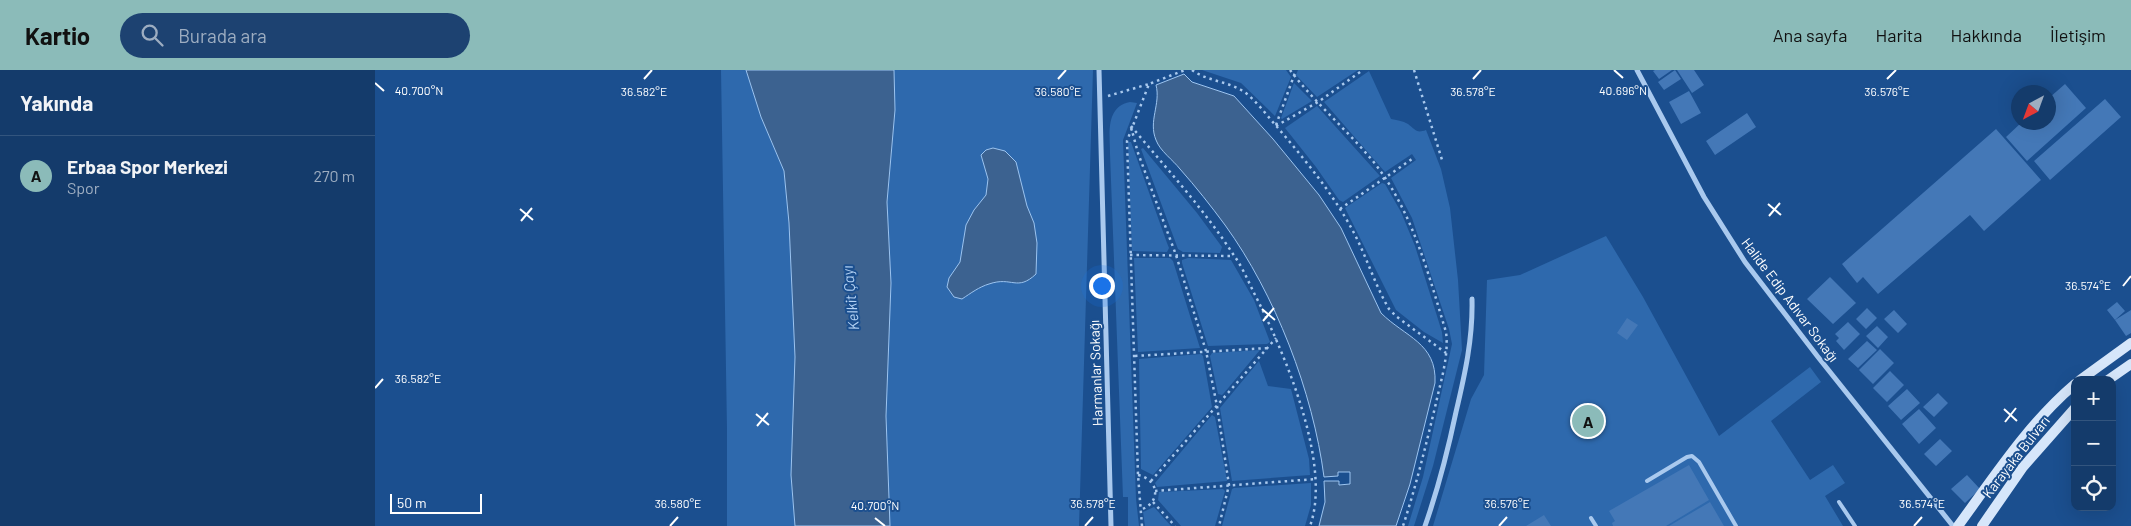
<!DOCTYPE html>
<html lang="tr">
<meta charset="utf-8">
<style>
:root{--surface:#143b6b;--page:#1d4271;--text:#f1f3f6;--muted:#9dadc1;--line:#33557e;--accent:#8bbbb9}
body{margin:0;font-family:Barlow,sans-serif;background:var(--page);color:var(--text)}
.controls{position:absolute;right:15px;bottom:15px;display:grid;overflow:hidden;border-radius:10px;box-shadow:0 5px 20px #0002}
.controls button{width:45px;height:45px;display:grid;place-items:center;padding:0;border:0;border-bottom:1px solid var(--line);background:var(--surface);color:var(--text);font:25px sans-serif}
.compass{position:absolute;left:1636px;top:15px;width:45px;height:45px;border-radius:50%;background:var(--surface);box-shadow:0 5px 20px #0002;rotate:221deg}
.scale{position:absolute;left:15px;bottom:12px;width:92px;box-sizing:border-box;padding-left:5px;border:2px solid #fff;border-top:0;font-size:14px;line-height:18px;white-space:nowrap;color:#fff;-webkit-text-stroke:4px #1b4f8f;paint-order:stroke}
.you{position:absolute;left:726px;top:215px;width:18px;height:18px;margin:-12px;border:4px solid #fff;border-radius:50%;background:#1a73e8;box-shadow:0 0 0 8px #1a73e833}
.badge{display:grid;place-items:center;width:32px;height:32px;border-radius:50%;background:var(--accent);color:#111;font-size:16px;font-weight:700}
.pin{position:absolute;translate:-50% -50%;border:2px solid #fff;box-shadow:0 1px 5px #0006}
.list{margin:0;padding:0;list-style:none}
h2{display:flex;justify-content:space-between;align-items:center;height:65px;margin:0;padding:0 20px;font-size:21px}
h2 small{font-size:16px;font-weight:400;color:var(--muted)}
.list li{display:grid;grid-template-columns:32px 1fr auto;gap:15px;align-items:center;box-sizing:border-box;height:80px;padding:0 20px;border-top:1px solid var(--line)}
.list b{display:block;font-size:19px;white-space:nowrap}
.list p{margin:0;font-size:16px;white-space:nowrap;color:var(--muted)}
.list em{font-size:16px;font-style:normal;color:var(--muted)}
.icon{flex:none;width:28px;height:28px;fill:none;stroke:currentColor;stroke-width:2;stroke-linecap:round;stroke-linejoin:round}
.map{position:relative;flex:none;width:1756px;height:456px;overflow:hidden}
header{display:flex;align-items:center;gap:30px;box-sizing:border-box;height:70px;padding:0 25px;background:var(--accent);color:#111}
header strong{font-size:24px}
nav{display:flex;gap:28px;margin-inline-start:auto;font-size:18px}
.search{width:350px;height:45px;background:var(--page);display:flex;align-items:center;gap:12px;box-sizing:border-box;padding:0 18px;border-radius:28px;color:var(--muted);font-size:19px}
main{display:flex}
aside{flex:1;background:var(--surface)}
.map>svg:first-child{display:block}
</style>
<header>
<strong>Kartio</strong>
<div class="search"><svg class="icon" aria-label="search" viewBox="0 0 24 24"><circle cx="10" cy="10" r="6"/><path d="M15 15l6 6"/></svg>Burada ara</div>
<nav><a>Ana sayfa</a><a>Harita</a><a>Hakkında</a><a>İletişim</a></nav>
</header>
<main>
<aside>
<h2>Yakında<small></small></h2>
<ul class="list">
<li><span class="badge">A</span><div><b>Erbaa Spor Merkezi</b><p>Spor</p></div><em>270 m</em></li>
</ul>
</aside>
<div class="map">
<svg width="1756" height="456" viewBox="0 0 1756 456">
<rect width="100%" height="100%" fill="#1b4f8f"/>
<path fill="#2e69ad" d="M346,0H371L386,47L409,101L414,153L420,287L416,405L420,456H352V359Z
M519,0H718L704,456H515L511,346L516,213L512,132L520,40Z
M827,0H911L916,7L900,46L866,13Z
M923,0H983L942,27L921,5Z
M994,1L1016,49C1021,50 1028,51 1033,54C1040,59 1041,64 1051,60L1066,99L1075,138L1083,210L1087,280L1058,396L1039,456H1033L1048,407L1077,274L1074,259L1037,148L1016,108L1041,90L1037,84L1010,102L949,32Z
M919,13L937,31L907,49L906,48Z
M755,32L762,33L748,70L761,429L764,456H753V427H748L735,84C735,64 730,37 755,32Z
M942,36L1005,106L968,132L964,130L941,97L910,58Z
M753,72H756L792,173L794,178L792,182L757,181Z
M768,78L822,143L847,177L845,183L808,182L803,179L766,79Z
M1007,113L1010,114L1026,142L1040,176L1067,262L1068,273L1049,262L1021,240L970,138Z
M1231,166L1268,227L1344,366L1435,297L1446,312L1396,351L1435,410L1458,395L1470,413L1450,426L1468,456H1058L1096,329L1109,305L1112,210L1145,205Z
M759,188H795L798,191L825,278L763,282Z
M813,188L856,190L879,230L895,272L892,274L833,276L807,193V190Z
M885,280L849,323L847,325L843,324L835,286L837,283Z
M826,284L828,286L837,337L778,405L766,399L764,289Z
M884,291L893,316L916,319L934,389L935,405L857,411L845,338Z
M837,345L840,347L852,411L782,417L780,413Z
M936,413V435L930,456H847L857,419L859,418Z
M848,419L850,421L840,456H806L783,430L784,422Z
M779,437L796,456H770L768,442Z"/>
<path fill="#3c6290" stroke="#9cc4f0" d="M371,0H519L520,40L512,132L516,213L511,346L515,456H420L416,405L420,287L414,153L409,101L386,47Z
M809,4L817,12L859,26L898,69L944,125L966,158L1006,243C1030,267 1062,273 1060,313L1035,414L1021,456H944L950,432L949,411H964V415L975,414V402H963V406L949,407C938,322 900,224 850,155C836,136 821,117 805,99C798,90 785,81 781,70C773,51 786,34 781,15Z
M618,78L630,81L641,92L652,136L659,153L662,173L661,204C642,222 637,206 614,214C604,217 596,223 587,229L579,227L572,217L574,208L585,192L591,155L599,140L611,125L613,109L606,85L611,80Z"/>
<path fill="#4478b7" d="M1280,0H1297L1284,9L1278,1Z
M1300,0L1306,9L1289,20L1283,12Z
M1302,0H1319L1329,15L1317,23Z
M1690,14L1711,38L1652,91L1631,67L1647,52H1674V28Z
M1314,21L1326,43L1306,54L1294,32Z
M1730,29L1746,47L1675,110L1659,91Z
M1372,43L1381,57L1340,85L1331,71Z
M1621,59L1666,110L1609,161L1595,145L1503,224L1488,207L1482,213L1467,194Z
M1455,207L1481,233L1458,254L1432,229Z
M1742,232L1750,241L1740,250L1732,240Z
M1492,238L1502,248L1491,259L1481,249Z
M1519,240L1532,254L1523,263L1509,249Z
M1756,240V263L1751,266L1740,250Z
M1252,248L1263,255L1252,270L1242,263Z
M1473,252L1485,264L1469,280L1461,271L1464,268L1460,264Z
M1502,256L1513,267L1503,278L1491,266Z
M1492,271L1502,280L1483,298L1473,289Z
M1505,279L1519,293L1498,314L1484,300Z
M1515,301L1529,315L1512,332L1498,318Z
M1532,319L1545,333L1526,350L1513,336Z
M1563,323L1573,333L1559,347L1548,337Z
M1544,339L1561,358L1544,374L1527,354Z
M1565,369L1577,381L1561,396L1549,384Z
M1314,395L1334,430L1291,456H1238L1237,453L1240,451L1234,441Z
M1592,405L1605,419L1590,433L1576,419Z
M1335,432L1349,456H1294Z
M1169,445L1176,456H1151Z"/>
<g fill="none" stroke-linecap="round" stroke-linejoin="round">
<path stroke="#a9c9ee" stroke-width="2.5" stroke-dasharray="2.5 4" stroke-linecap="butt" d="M817,0C833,12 856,11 872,24C884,34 893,47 903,58C931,91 959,125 979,163C992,188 1000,215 1014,239L1022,247L1071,283
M915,0C939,32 971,59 997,90C1037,139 1053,203 1071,262C1074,286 1066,310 1061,333C1051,375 1041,416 1028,456
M1039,0L1068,93
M733,26L774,14
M901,55L921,0
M756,56C791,98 828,138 858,184C866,195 872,208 878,221C907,277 958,393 935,456
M901,56L943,32L988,0
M756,57L763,83L801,185L831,281L842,336L854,415L844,456
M965,139L1037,89
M755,185L859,186
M760,286L893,278
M763,405C785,410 786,433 765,440
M776,411L901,268
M780,421L941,409
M778,432L800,456
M767,456L763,405L752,71L774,14L810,0"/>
<path stroke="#a9c9ee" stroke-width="4" d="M1272,411L1312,387L1317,386L1324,392L1361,456
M1464,432L1480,456
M1216,448L1221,456"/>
<path stroke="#a9c9ee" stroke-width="5" d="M724,0L736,456
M1262,0L1329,127L1370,192L1443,287L1578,456
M1050,456C1063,419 1073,380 1081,342C1090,304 1098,268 1097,229"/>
<path stroke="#d6e6fa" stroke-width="10" d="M1705,310L1756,273
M1733,310L1756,294
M1583,456C1619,407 1653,354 1700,314
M1607,456L1648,397L1700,338"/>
</g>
<path fill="none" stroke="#fff" stroke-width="2" d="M1239,0L1248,8M269,9L277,0M683,9L691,0M1098,9L1106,0M1512,9L1521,0M0,13L9,21M1393,134L1406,145M145,139L158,150M1394,146L1405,133M146,151L157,138M1748,216L1756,206M887,239L900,250M888,251L899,238M0,318L8,309M1629,339L1642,351M381,344L394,355M1630,352L1641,338M382,356L393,343M500,448L510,456M295,456L303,447M710,456L718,447M1124,456L1132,447M1539,456L1547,447"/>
<g text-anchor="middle" stroke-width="4" stroke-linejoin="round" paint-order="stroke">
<g font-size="14" fill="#fff" stroke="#1b4f8f">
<text transform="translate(1415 230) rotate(53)" y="5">Halide Edip Adıvar Sokağı</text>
<text transform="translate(721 303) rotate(-92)" y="5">Harmanlar Sokağı</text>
<text transform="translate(1641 387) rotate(-52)" y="5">Karayaka Bulvarı</text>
</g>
<g font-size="15" font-style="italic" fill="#b5d3f5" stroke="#1b4f8f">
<text transform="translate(476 228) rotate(-96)" y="5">Kelkit Çayı</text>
</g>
</g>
<g font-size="12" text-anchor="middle" fill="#fff" stroke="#1b4f8f" stroke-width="4" stroke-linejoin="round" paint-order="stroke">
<text x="1248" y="25">40.696°N</text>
<text x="44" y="25">40.700°N</text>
<text x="269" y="26">36.582°E</text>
<text x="683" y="26">36.580°E</text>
<text x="1098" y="26">36.578°E</text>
<text x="1512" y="26">36.576°E</text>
<text x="1713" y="220">36.574°E</text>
<text x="43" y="313">36.582°E</text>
<text x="303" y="438">36.580°E</text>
<text x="718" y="438">36.578°E</text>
<text x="1132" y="438">36.576°E</text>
<text x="1547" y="438">36.574°E</text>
<text x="500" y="440">40.700°N</text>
</g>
</svg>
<div class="controls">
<button>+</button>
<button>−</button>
<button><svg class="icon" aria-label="locate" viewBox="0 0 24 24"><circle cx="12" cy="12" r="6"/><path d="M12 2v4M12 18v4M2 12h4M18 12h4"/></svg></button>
</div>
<svg class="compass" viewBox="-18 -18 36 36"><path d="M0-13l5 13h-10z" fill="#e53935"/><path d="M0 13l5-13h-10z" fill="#9dadc1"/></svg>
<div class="scale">50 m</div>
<div class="you"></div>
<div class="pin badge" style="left:1213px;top:351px">A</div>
</div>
</main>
